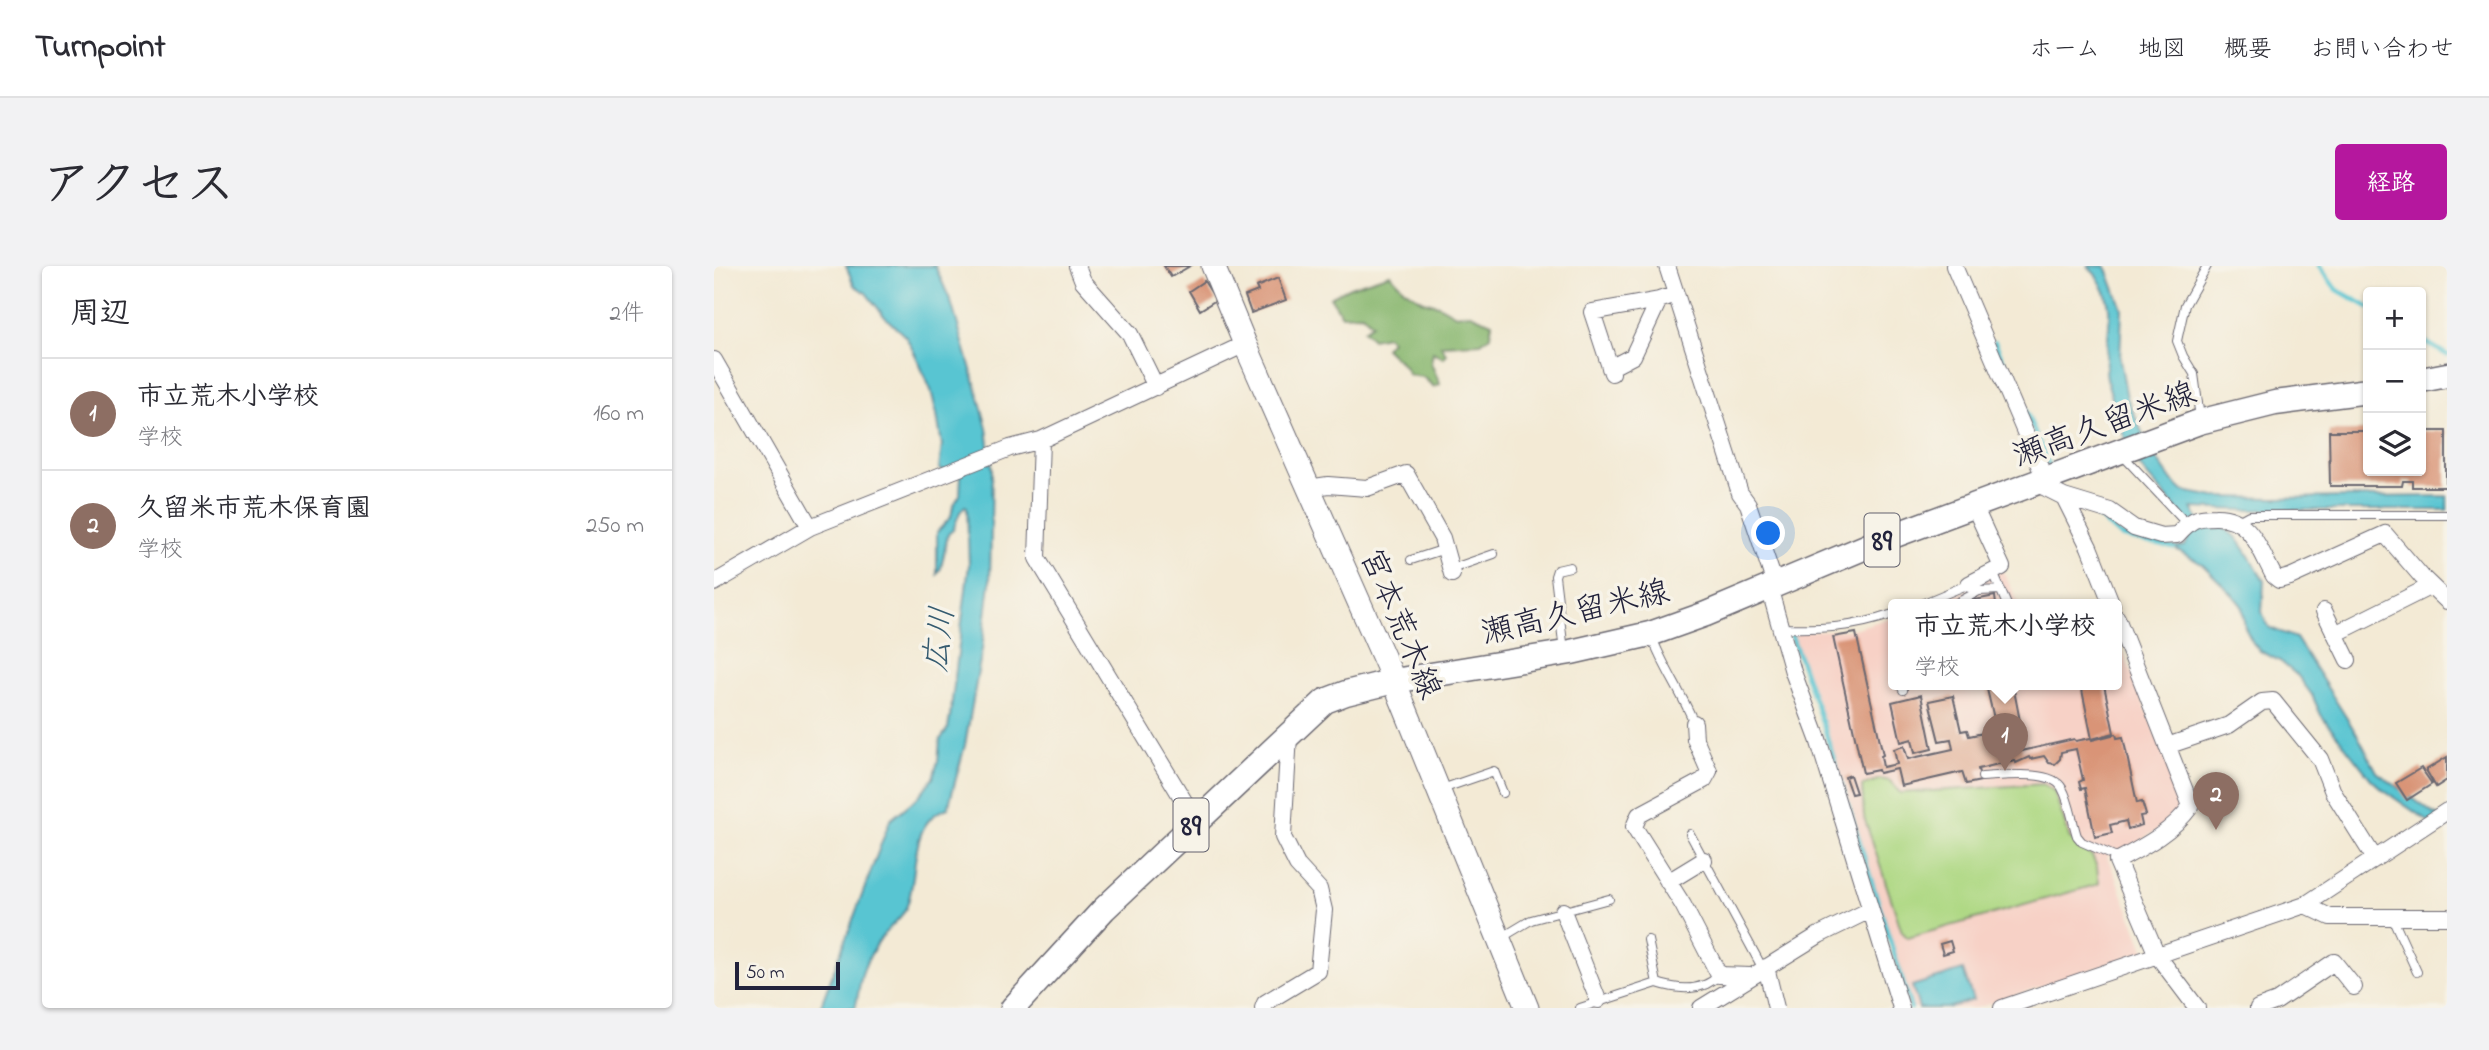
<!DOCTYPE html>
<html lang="ja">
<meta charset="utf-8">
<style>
:root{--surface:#fff;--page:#f2f2f3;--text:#2b2b33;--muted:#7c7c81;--line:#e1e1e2;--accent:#b5179e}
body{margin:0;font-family:"Indie Flower","Klee One",sans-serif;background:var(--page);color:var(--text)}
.controls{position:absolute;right:21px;top:21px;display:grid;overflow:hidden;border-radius:7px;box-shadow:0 2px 5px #0004}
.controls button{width:63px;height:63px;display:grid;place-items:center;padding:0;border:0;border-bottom:2px solid var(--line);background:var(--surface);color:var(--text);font:35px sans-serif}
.scale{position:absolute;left:21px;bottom:18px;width:105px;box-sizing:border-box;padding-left:7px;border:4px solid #22223b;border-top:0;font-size:19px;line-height:24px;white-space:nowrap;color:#22223b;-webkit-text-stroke:5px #f7f3e8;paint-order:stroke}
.you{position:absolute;left:1055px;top:268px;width:24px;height:24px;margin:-18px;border:5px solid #fff;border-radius:50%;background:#1a73e8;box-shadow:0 0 0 10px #1a73e833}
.badge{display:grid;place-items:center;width:46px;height:46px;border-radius:50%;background:var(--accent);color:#fff;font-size:23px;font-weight:700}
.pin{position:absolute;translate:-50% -58px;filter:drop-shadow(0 2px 4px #0008)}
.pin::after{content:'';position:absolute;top:37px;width:24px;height:21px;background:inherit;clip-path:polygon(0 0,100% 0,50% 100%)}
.popup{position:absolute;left:1174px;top:333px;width:234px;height:91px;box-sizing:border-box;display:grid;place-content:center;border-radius:7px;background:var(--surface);filter:drop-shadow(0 2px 5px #0005);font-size:23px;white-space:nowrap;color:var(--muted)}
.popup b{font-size:26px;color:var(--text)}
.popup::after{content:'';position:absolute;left:50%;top:100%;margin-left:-14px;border:14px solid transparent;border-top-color:var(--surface)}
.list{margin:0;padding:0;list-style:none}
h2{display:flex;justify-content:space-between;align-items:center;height:91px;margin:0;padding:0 28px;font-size:30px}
h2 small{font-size:23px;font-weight:400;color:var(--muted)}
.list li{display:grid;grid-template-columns:46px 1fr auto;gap:21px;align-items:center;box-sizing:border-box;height:112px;padding:0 28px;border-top:2px solid var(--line)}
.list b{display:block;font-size:26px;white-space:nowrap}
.list p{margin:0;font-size:23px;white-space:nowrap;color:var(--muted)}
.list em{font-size:23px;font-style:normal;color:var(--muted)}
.icon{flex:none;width:38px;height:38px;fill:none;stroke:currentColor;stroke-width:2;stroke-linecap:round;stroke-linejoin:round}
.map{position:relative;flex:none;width:1733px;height:742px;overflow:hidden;border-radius:7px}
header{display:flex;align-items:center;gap:42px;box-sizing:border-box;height:98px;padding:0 35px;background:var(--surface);border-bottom:2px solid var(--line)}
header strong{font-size:33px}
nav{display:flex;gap:38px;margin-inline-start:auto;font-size:24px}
.intro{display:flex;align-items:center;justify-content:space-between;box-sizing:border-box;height:168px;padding:0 42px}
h1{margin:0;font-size:49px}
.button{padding:18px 32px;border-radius:7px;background:var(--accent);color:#fff;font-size:24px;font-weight:700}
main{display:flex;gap:42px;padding:0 42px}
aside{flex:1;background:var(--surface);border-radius:7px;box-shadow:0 2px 5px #0004}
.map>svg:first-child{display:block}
</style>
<header>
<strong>Turnpoint</strong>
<nav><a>ホーム</a><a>地図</a><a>概要</a><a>お問い合わせ</a></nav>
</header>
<div class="intro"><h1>アクセス</h1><a class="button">経路</a></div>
<main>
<aside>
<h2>周辺<small>2件</small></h2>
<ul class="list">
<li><span class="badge" style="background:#8d6e63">1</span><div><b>市立荒木小学校</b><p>学校</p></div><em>160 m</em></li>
<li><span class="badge" style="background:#8d6e63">2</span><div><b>久留米市荒木保育園</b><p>学校</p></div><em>250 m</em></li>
</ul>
</aside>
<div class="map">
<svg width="1733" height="742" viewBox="0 0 1733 742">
<rect width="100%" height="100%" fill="#f7f3e8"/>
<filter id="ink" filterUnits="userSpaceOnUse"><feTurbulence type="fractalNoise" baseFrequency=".0143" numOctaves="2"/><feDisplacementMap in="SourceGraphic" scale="14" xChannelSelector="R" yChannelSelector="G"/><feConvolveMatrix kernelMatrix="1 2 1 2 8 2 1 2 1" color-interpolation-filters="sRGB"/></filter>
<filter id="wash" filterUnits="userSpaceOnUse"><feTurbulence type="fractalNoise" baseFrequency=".00686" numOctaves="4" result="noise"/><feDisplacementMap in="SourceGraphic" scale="28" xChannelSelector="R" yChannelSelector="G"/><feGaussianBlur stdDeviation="1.57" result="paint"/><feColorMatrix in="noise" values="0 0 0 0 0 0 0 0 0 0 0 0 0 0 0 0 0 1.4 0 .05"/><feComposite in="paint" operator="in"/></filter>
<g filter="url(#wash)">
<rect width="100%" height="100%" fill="#f3ead5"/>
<path fill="#f7d1c6" d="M1288,304L1306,339H1214L1257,322Z
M1179,351V419H1403V386L1409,385L1470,540L1447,561L1409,586L1393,590L1431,685L1263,742H1198L1115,470L1078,366L1136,364Z"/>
<path fill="#aed883" stroke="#687d5f" stroke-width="2" d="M1166,513L1176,515L1186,527L1329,518L1340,525L1356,573L1378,590L1383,601L1385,618L1194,672L1188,666L1150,551L1148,520Z"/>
<path fill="#8ab871" stroke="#566d56" stroke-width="2" d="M676,8L690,23L709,35L724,39L742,49L754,47L778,57L776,70L767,77L727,79L732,88L729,92L719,86L717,97L726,118L720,121L709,111L695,109L689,99L671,82L677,75L673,70L658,73L649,64L658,58L648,48L628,49L616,31L636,21Z"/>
<path fill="#59c5d2" stroke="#3e7486" stroke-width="2" d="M132,0H221L237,36L263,124L273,162L278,202L276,317L268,383L251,479L234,542C192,555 206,610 192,642C187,653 178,658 171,667C163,676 156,689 151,700C146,709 145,729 141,742H106L176,554L203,532L219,512L224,495L226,474L234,462L236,451L255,299L253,241L251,240L246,246L239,264L234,268L227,302L223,308V266L237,251L239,240L246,229L247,210L225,203L228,179L223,149L217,124L202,90L192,71L171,51L152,27L140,19Z
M1374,0H1391L1393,3L1408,43L1406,94L1413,132L1435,182L1458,215L1469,225L1501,231L1560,232L1733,230V244H1531L1478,242L1489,262L1498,259L1510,262L1523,272L1532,285L1550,315L1548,346L1552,357L1556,362L1582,372L1644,470L1663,506L1720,548L1731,553L1733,560H1721L1669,524L1657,513L1607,449L1598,429L1584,410L1566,395L1546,385L1539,377L1531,362L1528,340L1519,329L1488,298L1460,282L1471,280L1477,266C1463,237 1439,220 1421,194C1411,180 1399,136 1394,118C1384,75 1414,42 1374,0Z
M1249,704L1259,734L1233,742H1205L1198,720Z"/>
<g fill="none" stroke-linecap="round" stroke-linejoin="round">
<path stroke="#59c5d2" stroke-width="4.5" d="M1605,0L1622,23L1654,41
M1707,73L1733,89
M1281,76L1336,201H1337
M1380,247L1406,270L1460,282
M1077,368L1110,461L1197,742"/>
</g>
<g id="blocks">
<path fill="#d99477" d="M450,0H476L457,11Z
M564,12L572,34L537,47L531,30L544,25L542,21Z
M490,15L502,34L486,44L475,25Z
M1615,165H1654V205H1707V165H1732V221H1698V215H1689L1688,220H1616Z
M1281,330L1282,339H1257L1256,335Z
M1142,367L1169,489L1167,490L1169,501L1183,498L1180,483L1190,480L1194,493L1239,483L1237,473L1225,475L1215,435L1239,430L1247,465L1253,464L1255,470L1274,466L1277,475L1302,470L1299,457L1282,461L1272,419H1299L1306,455H1304L1309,476H1307L1308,485L1360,473L1362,475L1377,472L1378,474L1402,468L1403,472L1409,471L1423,537L1428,536L1432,549L1426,550L1428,559L1414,563L1412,555L1396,559L1398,567L1381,571L1371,522L1367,523L1365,516L1369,514L1362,483L1347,486L1346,493L1341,498L1335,497L1330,490L1316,493L1315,491L1302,497L1301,494L1264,503L1267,515L1252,518L1248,506L1187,520L1183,503L1165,507L1164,504L1149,507L1119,371Z
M1367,419H1390L1400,467L1378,473Z
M1207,429L1218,483L1201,487L1198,473L1187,476L1178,436Z
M1733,491V514L1722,521L1712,504Z
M1707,502L1718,518L1693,534L1682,517Z
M1136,509L1142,527L1137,528L1131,511Z
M1236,675L1239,685L1229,688L1226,678Z"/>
</g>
</g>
<g filter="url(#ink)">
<use href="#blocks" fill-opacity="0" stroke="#6b6871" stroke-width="2"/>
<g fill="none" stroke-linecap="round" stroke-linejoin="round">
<g stroke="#6b6871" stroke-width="10">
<path id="lane" d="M1486,152L1480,108L1469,90L1463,75L1471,39L1493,0
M1412,193L1473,258
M1524,255L1535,249H1733
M697,294L731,283
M737,303L780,288
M1279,306L1293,339
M1205,339L1255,318
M1239,339L1265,325L1287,324
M1066,362C1108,363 1139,362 1179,348
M938,371C949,401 968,427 980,457
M850,385L841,310L843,304L856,301
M1187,419L1189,424
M1268,511C1288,510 1338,503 1348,522C1356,536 1358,555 1363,570L1368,576L1407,593
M725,524L780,505L789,527
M976,568L1049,703
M1678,651L1703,706
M787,672L817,654L895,633
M934,674L943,717C964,724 989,726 1005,709
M866,742L943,717"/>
</g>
<g stroke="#6b6871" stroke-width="18">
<path id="street" d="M363,0L369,15L416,68L442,121
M953,0L1026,227L1034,238L1061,318
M1240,0L1331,213
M0,94L96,261
M896,102L919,90L945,34
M898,107L878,46L945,34L962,28
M327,174L323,292L482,555
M1322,217L1350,231L1396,245L1420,262L1447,270L1463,269C1477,254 1481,251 1501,251C1537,250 1545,283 1560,310L1565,314L1576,311L1671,268L1708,311L1733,335
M594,222L614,219L653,222L692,208L728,272L738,308
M1350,231L1375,281L1398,339
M0,317L96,261L296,182L327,174L531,78
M1255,318L1288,301L1260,240
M1055,321L1079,406L1104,473L1187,742
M1610,345L1634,394
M1403,352L1477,540C1458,566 1431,580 1403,595L1443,689L1483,742
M1621,368L1717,320
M980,457L981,473L995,505L990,514L925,549L920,561L969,639L1005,709L1037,710
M1453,480L1515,459L1548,436L1559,435L1606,493L1619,526L1661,593
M954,616L990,594
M1591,639L1616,651H1733
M849,645L884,734
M1052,701L1062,742
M549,742L551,737L604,705L610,644L605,623L583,599L569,571L575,469
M987,742L1105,669L1156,644
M1288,742L1591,639L1733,545
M1544,742L1563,735L1620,696L1640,721"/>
</g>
<g stroke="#6b6871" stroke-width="25">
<path id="secondary" d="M499,0L531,78L680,415L813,742"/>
</g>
<g stroke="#6b6871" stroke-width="27">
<path id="primary" d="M1707,114L1733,109
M299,742L390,643L611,435L632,427L680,415L857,386L936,368L992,348L1173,272L1485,156L1561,137L1654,125"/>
</g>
<use href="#lane" stroke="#fff" stroke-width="8"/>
<use href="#street" stroke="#fff" stroke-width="16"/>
<use href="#secondary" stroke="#fff" stroke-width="23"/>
<use href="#primary" stroke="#fff" stroke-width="24"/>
</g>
</g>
<g text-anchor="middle" stroke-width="7" stroke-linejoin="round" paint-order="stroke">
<g fill="#f7f3e8" stroke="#62616f" stroke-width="2">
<rect x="1150.5" y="247.5" width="35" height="53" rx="5"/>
<rect x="459.5" y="532.5" width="35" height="53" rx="5"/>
</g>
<g font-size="30" font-weight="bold" fill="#22223b">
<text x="1168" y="284">89</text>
<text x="477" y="569">89</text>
</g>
<g font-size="32" fill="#22223b" stroke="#f7f3e8">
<text transform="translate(1390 157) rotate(-20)" y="11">瀬高久留米線</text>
<text transform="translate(861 345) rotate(-13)" y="11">瀬高久留米線</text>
<text transform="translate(688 357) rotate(67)" y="11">宮本荒木線</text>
</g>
<g font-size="33" font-style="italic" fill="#355b70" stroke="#f7f3e8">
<text transform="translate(223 373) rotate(-83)" y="12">広川</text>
</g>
</g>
</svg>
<div class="controls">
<button>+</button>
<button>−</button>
<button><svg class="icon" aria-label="layers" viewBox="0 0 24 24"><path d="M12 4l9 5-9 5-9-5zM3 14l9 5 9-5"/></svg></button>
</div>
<div class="scale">50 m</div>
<div class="you"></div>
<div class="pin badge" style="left:1291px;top:505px;background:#8d6e63">1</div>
<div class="popup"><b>市立荒木小学校</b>学校</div>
<div class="pin badge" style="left:1502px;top:564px;background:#8d6e63">2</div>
</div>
</main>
